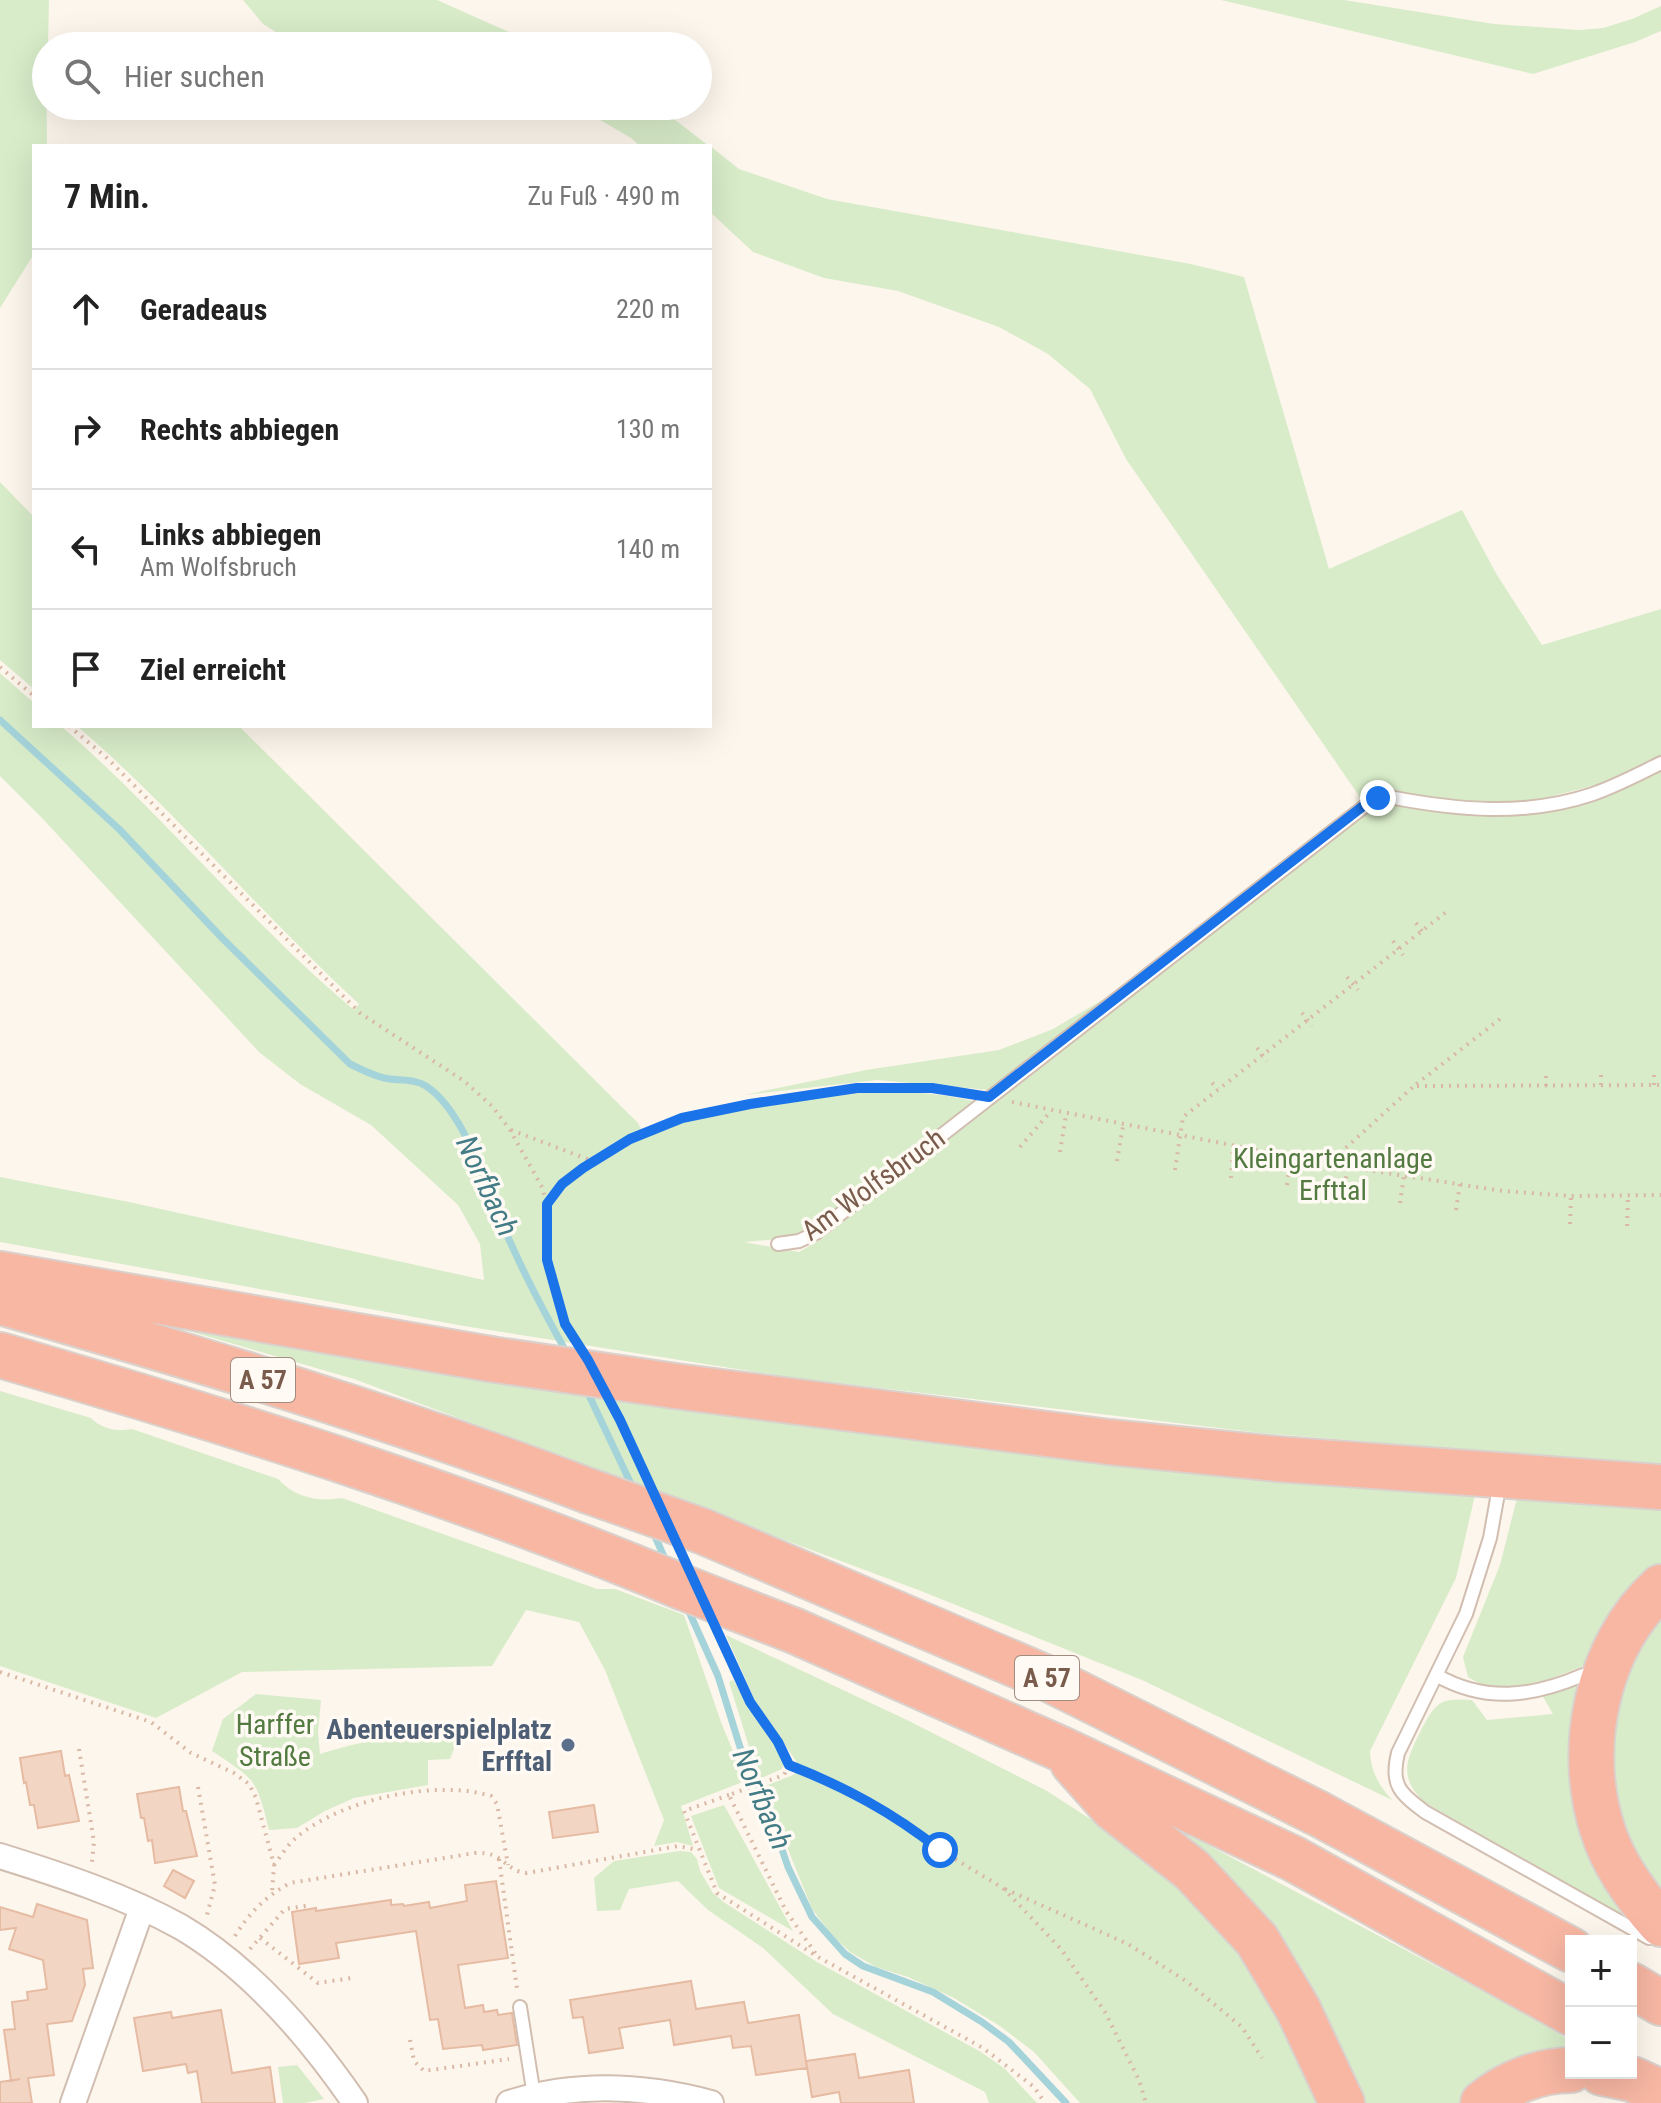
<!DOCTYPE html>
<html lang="de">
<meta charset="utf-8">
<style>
:root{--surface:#fff;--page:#f6f6f6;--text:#222;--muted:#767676;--line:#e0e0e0}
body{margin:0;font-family:"Roboto Condensed",sans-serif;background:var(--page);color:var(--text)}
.controls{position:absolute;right:24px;bottom:24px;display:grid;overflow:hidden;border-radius:0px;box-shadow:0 8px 32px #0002}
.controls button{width:72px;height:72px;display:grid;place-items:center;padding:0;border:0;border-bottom:2px solid var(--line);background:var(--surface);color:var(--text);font:40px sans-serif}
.stop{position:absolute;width:24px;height:24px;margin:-18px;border:6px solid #1a73e8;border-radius:50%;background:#fff}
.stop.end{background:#1a73e8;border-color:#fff;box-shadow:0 2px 8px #0008}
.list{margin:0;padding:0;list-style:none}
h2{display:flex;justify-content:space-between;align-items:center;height:104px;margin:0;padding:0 32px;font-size:34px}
h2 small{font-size:26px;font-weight:400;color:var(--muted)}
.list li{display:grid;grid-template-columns:52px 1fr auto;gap:24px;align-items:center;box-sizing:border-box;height:120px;padding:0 32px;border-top:2px solid var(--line)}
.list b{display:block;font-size:30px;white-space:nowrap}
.list p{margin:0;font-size:26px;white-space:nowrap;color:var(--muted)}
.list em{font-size:26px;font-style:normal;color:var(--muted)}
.icon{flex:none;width:44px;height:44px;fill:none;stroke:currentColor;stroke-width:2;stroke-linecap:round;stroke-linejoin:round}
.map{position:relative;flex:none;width:1661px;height:2103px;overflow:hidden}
.search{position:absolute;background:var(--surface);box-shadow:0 8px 32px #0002;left:32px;top:32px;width:680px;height:88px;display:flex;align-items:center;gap:20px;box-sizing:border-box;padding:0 28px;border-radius:44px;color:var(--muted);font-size:30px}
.panel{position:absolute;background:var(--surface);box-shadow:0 8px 32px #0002;left:32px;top:144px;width:680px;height:584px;border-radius:0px}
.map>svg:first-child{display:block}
</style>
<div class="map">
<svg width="1661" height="2103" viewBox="0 0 1661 2103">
<rect width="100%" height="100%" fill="#fdf6ec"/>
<path fill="#d8ecc9" d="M0,0H49L48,46H46L47,146H34V254L0,308Z
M243,0H437L511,33L556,46H298L263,24Z
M1221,0H1344L1494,24L1579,30L1603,28L1632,19L1661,6V31L1635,42L1533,74Z
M576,106H657L709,146H640L631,138Z
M710,146L739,169L827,199L1191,264L1244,277L1329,569L1462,510L1497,575L1542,645L1661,609V758L1600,784L1525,803L1442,801L1380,795L1362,800L1126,459L1090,389L1048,354L999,327L898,291L824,278L753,252L710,212Z
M0,482L34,517V689L0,660Z
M0,673L34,703V726H61C164,815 249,922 354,1010L359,1004C262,915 177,812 77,726H239L638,1123L644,1135C738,1100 875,1078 973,1101L816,1228L791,1238L744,1242L799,1252L820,1240L1365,815L1378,808L1393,804L1530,812L1661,767V1465L1261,1433L795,1378L464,1326L0,1242V1177L129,1202L484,1280L480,1244L458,1205L371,1125L300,1084L259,1052L42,818L0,776Z
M1109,996L989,1090L877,1080L744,1095L866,1070L999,1050L1053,1029Z
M120,1311L1475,1495L1456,1578L1370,1751C1371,1772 1378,1784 1392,1800L1142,1680L921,1591L354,1379Z
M0,1391L91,1418C102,1429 117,1432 132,1429L278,1479C296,1498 317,1502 342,1498L597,1589H615L684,1615L721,1722L745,1781L681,1806L693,1846L677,1842L654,1846L664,1820L605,1670L579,1622L526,1610L492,1666L242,1672L156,1718L0,1666Z
M1518,1494L1661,1509V1573L1603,1644L1581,1667L1550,1679L1510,1688L1482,1685L1468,1677L1463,1657L1500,1565Z
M1661,1610V1895L1639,1868L1612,1802L1608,1740L1625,1669Z
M726,1635L907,1720L1047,1791L1115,1835L1164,1873L1236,1950L1261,1985L1323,2103H1080L1034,2052L1000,2026L954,1998L908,1977L876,1967L850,1952L831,1934L812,1909L763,1787L793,1775L797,1772L798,1764L755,1701Z
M733,1680L772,1739L784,1764L782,1769L759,1779L729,1682Z
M1586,1681L1644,1928L1424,1802C1397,1775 1407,1759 1422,1728C1427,1720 1432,1708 1441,1703C1450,1698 1462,1700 1472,1700L1487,1720L1553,1714L1542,1695Z
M256,1694L321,1700L318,1732L320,1754C356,1743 386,1735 424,1740L428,1733L457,1741L450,1759L428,1760V1785L354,1798L325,1811L297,1828L269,1830C256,1777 255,1780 212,1751L223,1719Z
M724,1805L793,1931L719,1888L691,1816Z
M1161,1820L1509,2005L1571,2041V2058L1468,2103H1358Z
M679,1851L691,1852L697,1859L700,1871L713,1893L725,1903L817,1962L981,2052L1005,2069L1037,2103H989L985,2092L833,2014L763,1948L708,1910L678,1881L629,1889L620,1910L597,1911L594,1878L614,1861Z
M297,2065L324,2099L305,2103H283L278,2067Z"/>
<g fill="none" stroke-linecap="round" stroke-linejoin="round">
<path stroke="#a5d3da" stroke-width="7" d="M0,720L119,829L222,938L350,1064C362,1070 372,1075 384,1078C398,1081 413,1078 426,1086C466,1112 488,1193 507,1235C525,1276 546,1316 568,1355
M585,1387L633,1488
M653,1532L666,1561
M686,1605L718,1676L740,1747L768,1808L788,1867L812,1917L845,1954L863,1966L933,1992L982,2022L1009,2042L1066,2103"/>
</g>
<path fill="#f3d5c3" stroke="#e6bba3" stroke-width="2" d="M61,1751L65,1776L69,1775L79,1821L38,1828L34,1805H30L26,1782L24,1783L20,1758Z
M179,1787L183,1811H186L197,1856L155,1863L152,1840L148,1841L144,1818H141L137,1794Z
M594,1805L598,1832L553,1838L549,1812Z
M173,1870L194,1881L185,1898L164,1886Z
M496,1881L508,1958L458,1965L465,2008L483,2005L484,2012L497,2010L498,2015L512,2013L517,2045L483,2050L482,2045L443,2049L438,2019L430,2020L416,1931L336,1943L339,1958L299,1964L292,1912L316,1908V1911L391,1900V1905L403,1904L404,1906L429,1902L430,1908L467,1901L465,1885Z
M37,1904L87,1920L93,1968L83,1969L85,1985L72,2021L47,2024L54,2075L28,2078L32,2103H0V2082L20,2079L11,2081L4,2030L15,2029L12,2002L28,2000L27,1992L47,1989L43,1960L9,1949L16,1928L0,1930V1907L33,1917Z
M691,1981L696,2009L744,2002L748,2023L799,2015L807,2068L756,2075L751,2046L733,2048L731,2036L674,2045L670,2020L619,2028L623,2048L589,2053L583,2017L573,2018L570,2000Z
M221,2010L232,2073L270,2067L275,2103H202L197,2071L188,2073L186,2064L143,2071L134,2018L171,2012L172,2018Z
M855,2054L859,2078L909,2070L914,2103H841L839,2092L812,2097L806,2061Z"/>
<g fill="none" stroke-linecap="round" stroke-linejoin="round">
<g stroke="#d1beb0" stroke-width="16">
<path id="service" d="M778,1244L799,1241L816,1233L1374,799L1389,797C1457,810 1525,817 1593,794C1616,786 1639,774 1661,763
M1500,1482L1490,1538L1466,1614L1398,1753C1390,1785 1400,1793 1425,1812L1649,1938
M1436,1675C1485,1703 1532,1697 1583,1675
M520,2007L534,2096"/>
</g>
<g stroke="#d1beb0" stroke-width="28">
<path id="minor" d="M0,1856C61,1875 125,1896 181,1927C252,1969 309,2036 355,2103
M73,2103L142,1908
M509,2103C575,2082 644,2085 711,2103"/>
</g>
<g stroke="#dad1cd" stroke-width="48">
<path id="motorway" d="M0,1274L490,1359
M0,1302C197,1358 394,1417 586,1490
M0,1355C231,1422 460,1494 682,1587
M675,1386L1109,1442L1278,1459L1661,1487
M702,1531L1049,1679L1319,1814L1571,1950
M1661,1587C1596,1646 1576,1750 1603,1831C1614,1866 1637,1897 1661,1924
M733,1607L795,1631L1061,1749L1294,1859L1571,2013
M1073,1763L1113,1808L1192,1870L1257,1940L1298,2009L1342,2103
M1631,1985L1661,2003
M1602,2073L1632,2079L1661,2092
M1483,2103C1507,2083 1539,2070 1571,2070"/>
</g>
<path stroke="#d9b8a5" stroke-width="4" stroke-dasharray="2 6" stroke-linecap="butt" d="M0,667L34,696
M69,726L107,758L360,1013L464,1081L492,1106L510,1130L542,1187L547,1204V1260L565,1324L573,1337
M1416,923L1422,931
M1393,941L1403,955
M1347,977L1358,990
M1302,1013L1312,1026
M1500,1019L1414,1086L1661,1085
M1257,1048L1267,1061
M1601,1075V1085
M1654,1075V1085
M1546,1076V1086
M1212,1083L1218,1089
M1012,1102L1328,1164L1503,1191L1571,1196L1661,1195
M511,1130L595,1162
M1020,1147L1051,1111
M1060,1152L1066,1115
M1117,1161L1123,1126
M1328,1164L1414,1086
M1175,1170L1183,1117L1450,909
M1231,1178L1233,1146
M1287,1185L1291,1157
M1343,1194L1348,1167
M547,1203C561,1183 577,1173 597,1160C616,1148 634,1136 655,1127C693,1112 734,1107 774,1101C844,1090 897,1083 968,1094
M1400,1203L1404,1176
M1456,1210L1460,1184
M1570,1224L1571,1196
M1627,1226L1628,1197
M615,1411L646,1475
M721,1639L745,1693L778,1742L789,1765L784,1775L729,1795L786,1911L818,1957
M0,1672L151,1722L191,1753L234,1773L249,1784L256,1798L274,1865L272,1893
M79,1749L94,1842L92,1862
M789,1765L843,1786L913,1829L940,1850L1003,1888L1061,1949L1105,2012L1139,2080L1146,2103
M198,1787L215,1885L207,1915
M729,1795L684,1811L717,1893L818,1957L983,2048L1034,2087L1045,2103
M499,1859L517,1989
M274,1865C281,1856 288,1844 297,1837C342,1799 436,1779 491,1796L497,1804L508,1865
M1005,1889L1128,1944L1186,1981L1242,2027L1262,2058
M235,1936C249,1913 266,1896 290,1883L475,1853C504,1851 504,1871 527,1873L678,1846L698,1850
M260,1938L318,1983L352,1978
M250,1949L285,1909L306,1906V1910
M410,2040L414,2061L424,2071L509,2059"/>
<use href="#service" stroke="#fff" stroke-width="12"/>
<use href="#minor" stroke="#fff" stroke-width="24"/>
<use href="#motorway" stroke="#f7b7a3" stroke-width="44"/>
<g stroke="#dad1cd" stroke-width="48" stroke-linecap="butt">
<path id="motorway-bridge" d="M490,1359L675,1386
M586,1490L702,1531
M682,1587L733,1607"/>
</g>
<use href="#motorway-bridge" stroke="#f7b7a3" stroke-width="44"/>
</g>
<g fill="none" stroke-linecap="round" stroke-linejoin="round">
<path stroke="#1a73e8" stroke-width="10" d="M940,1850C892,1812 845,1787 789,1765L778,1742L750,1702L620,1420L588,1360L565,1324L547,1260V1204L562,1184L583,1168L630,1139L682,1118L750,1104L857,1088H932L989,1097L1367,803L1378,798"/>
</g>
<circle fill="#5c6f8a" stroke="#fffaf3" stroke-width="3" cx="568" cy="1745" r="8"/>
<g text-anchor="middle" stroke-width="7" stroke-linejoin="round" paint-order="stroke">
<g fill="#fffaf3" stroke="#a28b7f" stroke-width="2">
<rect x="231" y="1358" width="64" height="44" rx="6"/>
<rect x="1015" y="1656" width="64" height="44" rx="6"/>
</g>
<g font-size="26" font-weight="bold" fill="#7a5c4d">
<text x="263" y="1389">A 57</text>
<text x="1047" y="1687">A 57</text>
</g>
<g font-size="28" fill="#537a41" stroke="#fffaf3">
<text x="1333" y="1168">Kleingartenanlage<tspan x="1333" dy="32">Erfttal</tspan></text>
<text x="275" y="1734">Harffer<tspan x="275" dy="32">Straße</tspan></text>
</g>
<g font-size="28" fill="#7a5c4d" stroke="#fffaf3">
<text transform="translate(873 1184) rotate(-36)" y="10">Am Wolfsbruch</text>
</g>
<g font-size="28" font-weight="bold" fill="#4e5e75" stroke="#fffaf3" text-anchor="end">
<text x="552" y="1739">Abenteuerspielplatz<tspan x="552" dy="32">Erfftal</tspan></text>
</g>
<g font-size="30" font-style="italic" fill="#437c86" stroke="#fffaf3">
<text transform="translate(487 1186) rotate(65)" y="10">Norfbach</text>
<text transform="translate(762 1799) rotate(67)" y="10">Norfbach</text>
</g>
</g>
</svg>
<div class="controls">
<button>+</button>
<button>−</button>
</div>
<div class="stop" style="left:940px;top:1850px"></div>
<div class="stop end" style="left:1378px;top:798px"></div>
<div class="search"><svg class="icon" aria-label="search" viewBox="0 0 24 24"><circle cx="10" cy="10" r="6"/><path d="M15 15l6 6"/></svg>Hier suchen</div>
<section class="panel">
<h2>7 Min.<small>Zu Fuß · 490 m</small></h2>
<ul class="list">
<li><svg class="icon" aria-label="ahead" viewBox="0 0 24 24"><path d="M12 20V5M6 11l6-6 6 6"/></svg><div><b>Geradeaus</b></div><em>220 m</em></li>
<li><svg class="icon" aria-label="right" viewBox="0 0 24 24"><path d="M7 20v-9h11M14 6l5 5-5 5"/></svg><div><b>Rechts abbiegen</b></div><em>130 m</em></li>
<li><svg class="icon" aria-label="left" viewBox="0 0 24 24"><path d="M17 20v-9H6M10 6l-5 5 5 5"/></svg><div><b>Links abbiegen</b><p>Am Wolfsbruch</p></div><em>140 m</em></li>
<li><svg class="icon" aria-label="arrive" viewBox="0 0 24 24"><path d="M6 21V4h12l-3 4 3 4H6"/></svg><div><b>Ziel erreicht</b></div></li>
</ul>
</section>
</div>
